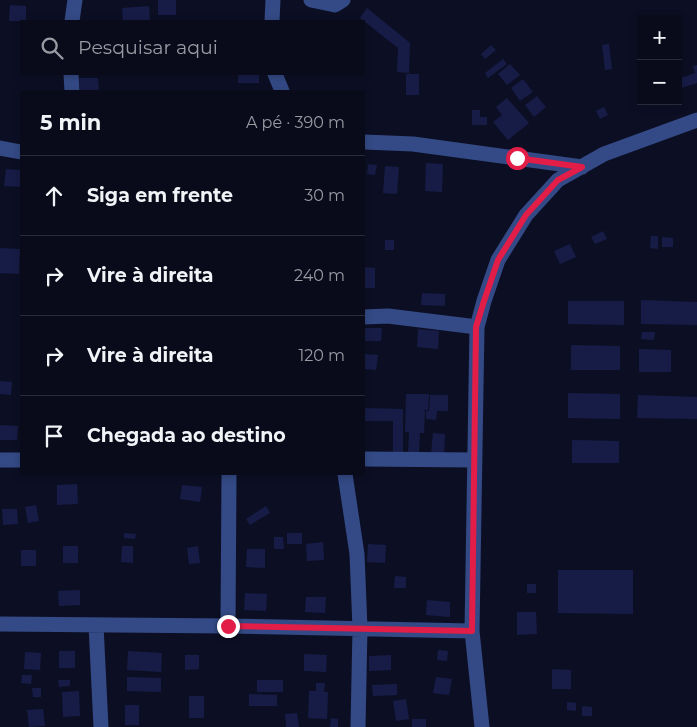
<!DOCTYPE html>
<html lang="pt">
<meta charset="utf-8">
<style>
:root{--surface:#090b1b;--page:#171928;--text:#f1f3f6;--muted:#999ba3;--line:#292b3a}
body{margin:0;font-family:Montserrat,sans-serif;background:var(--page);color:var(--text)}
.controls{position:absolute;right:15px;top:15px;display:grid;overflow:hidden;border-radius:0px;box-shadow:0 2px 8px #0003}
.controls button{width:45px;height:45px;display:grid;place-items:center;padding:0;border:0;border-bottom:1px solid var(--line);background:var(--surface);color:var(--text);font:25px sans-serif}
.stop{position:absolute;width:15px;height:15px;margin:-11px;border:4px solid #e11d48;border-radius:50%;background:#fff}
.stop.end{background:#e11d48;border-color:#fff;box-shadow:0 1px 5px #0008}
.list{margin:0;padding:0;list-style:none}
h2{display:flex;justify-content:space-between;align-items:center;height:65px;margin:0;padding:0 20px;font-size:21px}
h2 small{font-size:16px;font-weight:400;color:var(--muted)}
.list li{display:grid;grid-template-columns:32px 1fr auto;gap:15px;align-items:center;box-sizing:border-box;height:80px;padding:0 20px;border-top:1px solid var(--line)}
.list b{display:block;font-size:19px;white-space:nowrap}
.list em{font-size:16px;font-style:normal;color:var(--muted)}
.icon{flex:none;width:28px;height:28px;fill:none;stroke:currentColor;stroke-width:2;stroke-linecap:round;stroke-linejoin:round}
.map{position:relative;flex:none;width:697px;height:727px;overflow:hidden}
.search{position:absolute;background:var(--surface);box-shadow:0 2px 8px #0003;left:20px;top:20px;width:345px;height:55px;display:flex;align-items:center;gap:12px;box-sizing:border-box;padding:0 18px;border-radius:0px;color:var(--muted);font-size:19px}
.panel{position:absolute;background:var(--surface);box-shadow:0 2px 8px #0003;left:20px;top:90px;width:345px;height:385px;border-radius:0px}
.map>svg:first-child{display:block}
</style>
<div class="map">
<svg width="697" height="727" viewBox="0 0 697 727">
<rect width="100%" height="100%" fill="#0c0f24"/>
<path fill="#171c46" d="M158,0H176V15H158Z
M10,5L26,6V21H9Z
M149,6L150,21H123L122,8Z
M367,8L410,43L409,73L397,72L398,48L360,18Z
M609,44L612,69L605,70L602,45Z
M491,45L496,50L485,59L481,54Z
M503,59L507,64L488,78L485,73Z
M510,64L520,75L507,85L498,74Z
M697,65V83L678,89V79L695,73L693,66Z
M238,74H259V83H238Z
M406,74H419V95H406Z
M79,78H98L99,91H80Z
M523,79L533,92L520,101L511,88Z
M537,96L546,107L534,117L525,105Z
M507,98L529,123L508,140L493,122L502,115L496,107Z
M604,107L608,115L600,119L596,111Z
M472,110H480V117H487V125H472Z
M426,163L443,164L442,192L425,191Z
M368,164L377,165L375,175L367,174Z
M385,166L399,167L397,194L383,193Z
M6,169L21,170V187L4,186Z
M603,231L607,239L595,244L591,237Z
M651,236H658V249L650,248Z
M662,237L673,238V247H662Z
M385,240H394V250H385Z
M570,244L576,257L560,264L554,251Z
M0,248L20,249L19,274L0,273Z
M364,267L375,268V288H364Z
M422,293L445,294V306L421,305Z
M641,300L697,302V325L641,324Z
M568,301H624V325L568,324Z
M364,328H382L381,341H364Z
M418,329L439,331L438,349L417,347Z
M642,332H655L654,340L641,339Z
M571,345L620,346V370H571Z
M639,349L671,350V372H639Z
M364,354L378,355L376,370L364,369Z
M0,381L12,382L11,395L0,394Z
M568,393L620,394V419L568,418Z
M406,394H429L428,410H423L425,411L424,433H420L419,454H408L409,432H405Z
M430,395H448V411H437L436,420L426,419V411H429Z
M638,395L697,397V419L637,418Z
M364,408L403,409V455H393V421H364Z
M0,425L18,426L17,440H0Z
M433,433L445,434L444,455L431,454Z
M572,440L619,441V463H572Z
M77,484L78,504L57,505V485Z
M182,485L202,487L200,502L180,499Z
M36,505L39,521L28,523L25,507Z
M266,506L270,513L250,525L246,519Z
M2,509H17L18,524L3,525Z
M124,533L136,534L135,539L124,538Z
M287,533H302V544H287Z
M274,537H283L284,549H274Z
M323,542L324,560L307,561L306,544Z
M368,544L386,545L385,563L367,562Z
M63,546H78V563H63Z
M122,546H133V563L121,562Z
M198,546L200,563L189,564L187,548Z
M247,549H265V568L246,567Z
M21,550H36V566H21Z
M558,570H633V614L558,613Z
M395,576L406,577V588H394Z
M527,584H536V593H527Z
M80,590V605L59,606L58,591Z
M245,593L267,594L266,611L244,610Z
M306,597H326L325,613L305,612Z
M427,600L450,602V617L426,615Z
M517,612H536L537,634L517,635Z
M438,650L448,651L447,661L437,660Z
M59,651H75V668H59Z
M128,651L162,653L161,672L127,670Z
M25,652L41,653L40,670L24,669Z
M304,654L327,655L326,672L304,671Z
M185,655H199V669L185,670Z
M391,655V670L369,671V656Z
M552,669L571,670V689H552Z
M22,675H32L31,684L21,683Z
M127,677L161,678V692L127,691Z
M436,677L452,679L449,695L433,693Z
M58,680H70V686L59,687Z
M257,680H283V692H257Z
M316,683H325L324,692H328L327,719L308,718L309,691H316Z
M397,684V695L373,696L372,685Z
M32,688H41V697H33Z
M79,691L80,716L63,717L62,692Z
M249,694L277,695V706H249Z
M189,696H204V718H189Z
M406,699L409,719L396,721L393,701Z
M567,702L576,703V711L567,710Z
M125,705H139V725H125Z
M582,706L592,707V716H582Z
M43,709L45,726L29,727L27,710Z
M297,713L299,727H286L285,714Z
M331,718L338,719V727H330Z
M412,719H426V727H412Z"/>
<g fill="none" stroke-linecap="round" stroke-linejoin="round">
<path stroke="#344a86" stroke-width="15" d="M311,0L335,5L343,0
M72,21L75,0
M272,21L273,0
M71,74L72,91
M275,74L282,91
M364,142L413,144L582,167
M0,148L21,152
M364,317L388,316L477,327
M364,459L475,460
M0,460H21
M345,474L357,554L360,628L358,727
M0,624L228,626L472,631L477,327L484,301L498,260L526,215L558,180L604,154L697,120
M96,625L101,727
M228,626L229,474
M472,631L482,727"/>
</g>
<g fill="none" stroke-linecap="round" stroke-linejoin="round">
<path stroke="#e11d48" stroke-width="6" d="M228,626L472,631L476,327L484,301L498,260L526,215L558,180L582,167L517,158"/>
</g>
</svg>
<div class="controls">
<button>+</button>
<button>−</button>
</div>
<div class="stop" style="left:517px;top:158px"></div>
<div class="stop end" style="left:228px;top:626px"></div>
<div class="search"><svg class="icon" aria-label="search" viewBox="0 0 24 24"><circle cx="10" cy="10" r="6"/><path d="M15 15l6 6"/></svg>Pesquisar aqui</div>
<section class="panel">
<h2>5 min<small>A pé · 390 m</small></h2>
<ul class="list">
<li><svg class="icon" aria-label="ahead" viewBox="0 0 24 24"><path d="M12 20V5M6 11l6-6 6 6"/></svg><div><b>Siga em frente</b></div><em>30 m</em></li>
<li><svg class="icon" aria-label="right" viewBox="0 0 24 24"><path d="M7 20v-9h11M14 6l5 5-5 5"/></svg><div><b>Vire à direita</b></div><em>240 m</em></li>
<li><svg class="icon" aria-label="right" viewBox="0 0 24 24"><path d="M7 20v-9h11M14 6l5 5-5 5"/></svg><div><b>Vire à direita</b></div><em>120 m</em></li>
<li><svg class="icon" aria-label="arrive" viewBox="0 0 24 24"><path d="M6 21V4h12l-3 4 3 4H6"/></svg><div><b>Chegada ao destino</b></div></li>
</ul>
</section>
</div>
